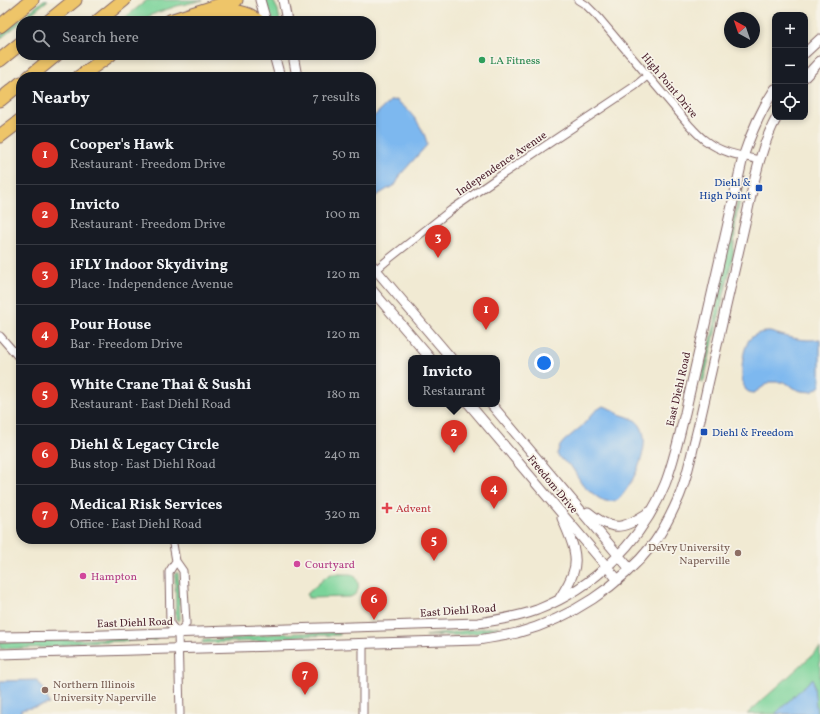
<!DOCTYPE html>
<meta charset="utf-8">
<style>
:root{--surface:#171b24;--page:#20242c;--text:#f1f3f6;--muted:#9ea1a6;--line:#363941;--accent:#d93025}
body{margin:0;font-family:Vollkorn,serif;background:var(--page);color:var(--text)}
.controls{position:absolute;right:12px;top:12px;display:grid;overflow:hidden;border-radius:8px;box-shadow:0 2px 6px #0003}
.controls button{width:36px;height:36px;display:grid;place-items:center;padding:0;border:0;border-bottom:1px solid var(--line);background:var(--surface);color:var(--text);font:20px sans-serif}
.compass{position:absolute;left:724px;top:12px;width:36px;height:36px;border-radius:50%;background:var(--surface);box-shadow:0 2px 6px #0003;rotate:320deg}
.you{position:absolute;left:544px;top:363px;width:14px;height:14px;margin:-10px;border:3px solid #fff;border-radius:50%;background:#1a73e8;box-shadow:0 0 0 6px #1a73e833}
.badge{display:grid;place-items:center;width:26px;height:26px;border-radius:50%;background:var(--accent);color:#fff;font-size:13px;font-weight:700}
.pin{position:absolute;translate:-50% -33px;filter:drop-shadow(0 1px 2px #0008)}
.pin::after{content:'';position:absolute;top:21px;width:14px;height:12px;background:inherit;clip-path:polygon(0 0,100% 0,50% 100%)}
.popup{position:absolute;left:408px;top:355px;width:92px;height:52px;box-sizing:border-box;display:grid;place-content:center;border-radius:8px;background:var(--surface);filter:drop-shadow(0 1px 3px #0005);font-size:13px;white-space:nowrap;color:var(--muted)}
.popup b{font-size:15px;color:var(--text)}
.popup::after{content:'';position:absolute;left:50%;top:100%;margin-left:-8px;border:8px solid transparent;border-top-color:var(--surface)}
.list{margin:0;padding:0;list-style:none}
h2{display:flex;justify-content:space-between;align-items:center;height:52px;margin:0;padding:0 16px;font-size:17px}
h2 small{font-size:13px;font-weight:400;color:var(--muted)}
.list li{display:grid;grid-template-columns:26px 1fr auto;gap:12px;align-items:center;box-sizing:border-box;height:60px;padding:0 16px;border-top:1px solid var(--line)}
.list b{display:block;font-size:15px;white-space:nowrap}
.list p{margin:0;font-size:13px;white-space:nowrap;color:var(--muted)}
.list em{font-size:13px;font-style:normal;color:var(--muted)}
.icon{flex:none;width:22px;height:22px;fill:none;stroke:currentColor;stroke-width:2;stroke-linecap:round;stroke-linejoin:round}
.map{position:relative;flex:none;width:820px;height:714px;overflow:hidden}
.search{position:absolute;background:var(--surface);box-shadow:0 2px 6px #0003;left:16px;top:16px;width:360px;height:44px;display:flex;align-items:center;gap:10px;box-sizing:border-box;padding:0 14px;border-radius:16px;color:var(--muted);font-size:15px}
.panel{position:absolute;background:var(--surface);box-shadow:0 2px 6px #0003;left:16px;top:72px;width:360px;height:472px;border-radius:16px}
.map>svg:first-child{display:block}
</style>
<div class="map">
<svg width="820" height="714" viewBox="0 0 820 714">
<rect width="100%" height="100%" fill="#f7f3e8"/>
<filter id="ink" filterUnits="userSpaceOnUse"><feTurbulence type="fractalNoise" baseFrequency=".025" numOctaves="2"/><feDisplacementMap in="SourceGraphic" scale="8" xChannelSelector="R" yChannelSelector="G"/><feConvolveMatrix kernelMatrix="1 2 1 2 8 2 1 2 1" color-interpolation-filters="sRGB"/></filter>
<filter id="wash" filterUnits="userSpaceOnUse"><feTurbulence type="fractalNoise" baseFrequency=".012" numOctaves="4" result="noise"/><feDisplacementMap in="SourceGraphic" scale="16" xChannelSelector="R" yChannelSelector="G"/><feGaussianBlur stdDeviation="0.9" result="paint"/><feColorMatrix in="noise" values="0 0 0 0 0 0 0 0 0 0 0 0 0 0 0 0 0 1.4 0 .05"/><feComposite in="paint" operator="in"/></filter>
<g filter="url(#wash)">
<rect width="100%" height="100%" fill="#f1ead3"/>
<path fill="#7ad399" stroke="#627962" d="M44,0H48L22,21H21V22L0,39L2,34Z
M147,0H203L177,6L156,13L139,21H121Z
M265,0H273L278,10L280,21H271Z
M743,177H744L745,178L736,218L733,256L704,380L703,382H701V381L715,322L718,286Z
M177,572L178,574L180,619L178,621L176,619L175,575L176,573Z
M331,574H350L354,575C360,582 361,595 349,597L309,598L307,595L308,593L326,577Z
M499,626L500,627L478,633L458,635L425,636Z
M340,632V635L301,636L262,641L202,643L203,640L234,639L271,634Z
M157,637L156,640L85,642L52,647L0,649V642Z
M820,648V714H747Z"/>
<path fill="#7db8ef" stroke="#646c8d" d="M395,100C408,107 426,130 427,145L401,174L396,184L371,199V119L390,101Z
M770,332C788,337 802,342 820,339V386L812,392L801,391L793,388L788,384L784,382H770L754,393C751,393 748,392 746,390C739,382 742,353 747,344C748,340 751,337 755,335C760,332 765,332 770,332Z
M603,406C609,407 613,411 619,414C624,416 631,417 636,421C657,438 633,485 618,500C605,504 599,499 590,491C587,488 583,486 581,482C578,478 576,473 573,469C568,463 561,461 557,454L560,446L564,441L581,427L595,411Z
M813,678L817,714H775Z
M37,680L46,693L49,704L21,710V714H0V681Z"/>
</g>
<g filter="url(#ink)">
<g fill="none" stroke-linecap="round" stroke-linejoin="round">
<g stroke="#846666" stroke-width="9">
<path id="minor" d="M578,0L586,5L598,17L690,126C695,131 700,137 706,141C722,153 741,156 760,160
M371,274L390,258L451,210L497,178L635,86L647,76
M0,336L21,360
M170,539L173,544L176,561L183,571L186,622V624L178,633L180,714
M176,561L169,572L170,624L178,633
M363,714V643"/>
</g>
<g stroke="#846666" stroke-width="11">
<path id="tertiary" d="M260,0L266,21
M283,0L287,21
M805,53L820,39
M274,55L280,77
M293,55L297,77
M805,77L820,61
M371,264L451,358
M371,289L430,358
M469,404L618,580
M491,404L630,569
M588,512C615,534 624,528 651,511
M560,598C565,590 570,582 573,573C580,555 569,535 562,518
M0,637L73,636L478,623C498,620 518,617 537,610C595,587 642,541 665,484C674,461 679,437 685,413L743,157C751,133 761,110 775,89
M0,654L478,640C491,638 504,636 517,633C570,619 620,586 654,543C664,529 672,513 679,497C686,480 690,462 694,444C699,425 703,407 707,389C720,334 732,278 745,223C753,188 759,149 777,117"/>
</g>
<g stroke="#846666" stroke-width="15">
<path id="motorway" d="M215,11C230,11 246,10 258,21
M49,21L75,0
M98,21L124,0
M170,21L236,0
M0,26L32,0
M0,60L21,43
M29,77L56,55
M79,77L110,55
M0,100L21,83
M0,136L21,120"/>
</g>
<use href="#minor" stroke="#fff" stroke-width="7"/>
<use href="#tertiary" stroke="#fff" stroke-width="9"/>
<use href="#motorway" stroke="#eec569" stroke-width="13"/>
</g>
</g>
<circle fill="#2e9e5b" stroke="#f7f3e8" stroke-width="1.5" cx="482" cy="60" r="4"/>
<g fill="#1a4fb4" stroke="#f7f3e8" stroke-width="1.5">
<rect x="755" y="184" width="8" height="8" rx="2"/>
<rect x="700" y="428" width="8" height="8" rx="2"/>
</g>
<path fill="#e0444e" stroke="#f7f3e8" stroke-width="1.5" d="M385 502h4v4h4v4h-4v4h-4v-4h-4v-4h4z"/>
<g fill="#8d6e63" stroke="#f7f3e8" stroke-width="1.5">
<circle cx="738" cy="553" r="4"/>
<circle cx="45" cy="690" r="4"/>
</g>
<g fill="#d1479c" stroke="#f7f3e8" stroke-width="1.5">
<circle cx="297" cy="564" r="4"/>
<circle cx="83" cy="576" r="4"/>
</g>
<g text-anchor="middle" stroke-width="3.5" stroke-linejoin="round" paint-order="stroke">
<g font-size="11" fill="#27864d" stroke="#f7f3e8" text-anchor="start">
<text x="490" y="64">LA Fitness</text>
</g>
<g font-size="11" fill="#4a1f2b" stroke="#f7f3e8">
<text transform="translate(670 85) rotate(50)" y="4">High Point Drive</text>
<text transform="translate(501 163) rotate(-34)" y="4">Independence Avenue</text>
<text transform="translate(678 389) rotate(-77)" y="4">East Diehl Road</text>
<text transform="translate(553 484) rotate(50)" y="4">Freedom Drive</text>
<text transform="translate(458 610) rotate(-4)" y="4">East Diehl Road</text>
<text transform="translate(135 622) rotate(-2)" y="4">East Diehl Road</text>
</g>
<g font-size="11" fill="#164399" stroke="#f7f3e8" text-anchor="end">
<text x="751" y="186">Diehl &amp;<tspan x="751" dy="13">High Point</tspan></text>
<text x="712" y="436" text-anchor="start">Diehl &amp; Freedom</text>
</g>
<g font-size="11" fill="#be3a42" stroke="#f7f3e8" text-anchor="start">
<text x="396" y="512">Advent</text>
</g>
<g font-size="11" fill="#785e54" stroke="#f7f3e8" text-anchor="end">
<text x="730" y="551">DeVry University<tspan x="730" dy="13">Naperville</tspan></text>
<text x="53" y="688" text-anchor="start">Northern Illinois<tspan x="53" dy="13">University Naperville</tspan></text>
</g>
<g font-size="11" fill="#b23c85" stroke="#f7f3e8" text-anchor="start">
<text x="305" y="568">Courtyard</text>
<text x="91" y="580">Hampton</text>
</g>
</g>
</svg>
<div class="controls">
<button>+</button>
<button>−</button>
<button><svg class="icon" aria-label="locate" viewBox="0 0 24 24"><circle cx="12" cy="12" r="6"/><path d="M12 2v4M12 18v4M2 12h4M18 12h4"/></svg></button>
</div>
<svg class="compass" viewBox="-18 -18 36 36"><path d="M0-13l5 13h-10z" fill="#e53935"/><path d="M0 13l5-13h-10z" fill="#9ea1a6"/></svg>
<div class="you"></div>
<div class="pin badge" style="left:486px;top:330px">1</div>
<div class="pin badge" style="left:454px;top:453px">2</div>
<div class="popup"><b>Invicto</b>Restaurant</div>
<div class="pin badge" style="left:438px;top:258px">3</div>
<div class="pin badge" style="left:494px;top:509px">4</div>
<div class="pin badge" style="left:434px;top:561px">5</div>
<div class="pin badge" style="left:374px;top:620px">6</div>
<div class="pin badge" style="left:305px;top:695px">7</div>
<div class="search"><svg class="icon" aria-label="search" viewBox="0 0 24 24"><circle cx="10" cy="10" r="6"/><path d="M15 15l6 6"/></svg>Search here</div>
<section class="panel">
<h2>Nearby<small>7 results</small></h2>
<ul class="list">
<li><span class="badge">1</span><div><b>Cooper's Hawk</b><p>Restaurant · Freedom Drive</p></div><em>50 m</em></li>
<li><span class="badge">2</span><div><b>Invicto</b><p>Restaurant · Freedom Drive</p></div><em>100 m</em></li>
<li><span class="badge">3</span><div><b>iFLY Indoor Skydiving</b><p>Place · Independence Avenue</p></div><em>120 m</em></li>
<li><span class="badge">4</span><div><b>Pour House</b><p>Bar · Freedom Drive</p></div><em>120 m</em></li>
<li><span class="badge">5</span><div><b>White Crane Thai &amp; Sushi</b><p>Restaurant · East Diehl Road</p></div><em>180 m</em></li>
<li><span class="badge">6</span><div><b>Diehl &amp; Legacy Circle</b><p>Bus stop · East Diehl Road</p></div><em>240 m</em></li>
<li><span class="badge">7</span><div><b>Medical Risk Services</b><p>Office · East Diehl Road</p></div><em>320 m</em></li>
</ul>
</section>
</div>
